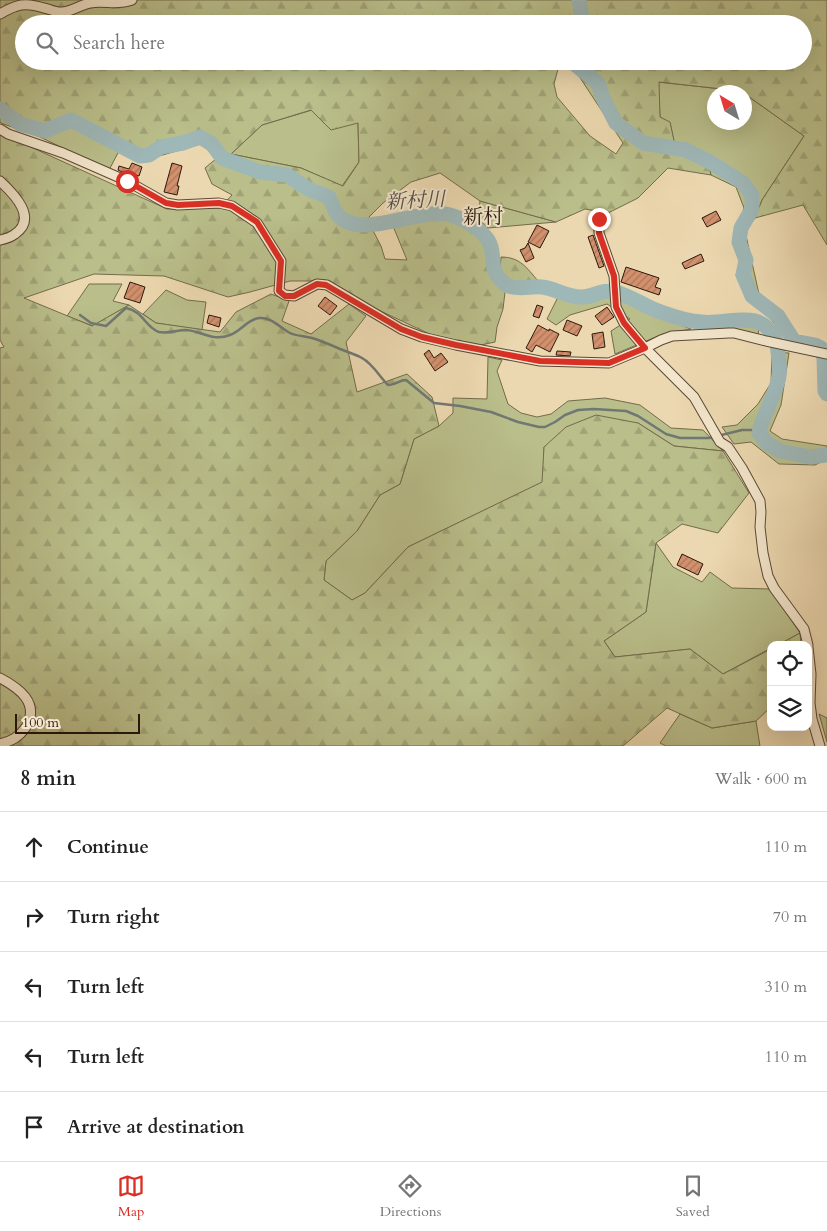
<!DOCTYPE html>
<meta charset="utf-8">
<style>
:root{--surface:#fff;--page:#f2f2f2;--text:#222;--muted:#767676;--line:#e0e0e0;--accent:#d93025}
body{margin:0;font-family:Cardo,"Noto Serif JP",serif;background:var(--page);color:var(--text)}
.controls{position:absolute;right:15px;bottom:15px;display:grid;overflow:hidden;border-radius:10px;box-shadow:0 5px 20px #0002}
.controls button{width:45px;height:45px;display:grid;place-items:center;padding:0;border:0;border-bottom:1px solid var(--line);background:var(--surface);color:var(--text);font:25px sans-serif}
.compass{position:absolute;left:707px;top:85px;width:45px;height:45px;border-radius:50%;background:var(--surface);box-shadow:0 5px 20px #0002;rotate:322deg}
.scale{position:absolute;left:15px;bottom:12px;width:125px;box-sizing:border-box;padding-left:5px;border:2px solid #2b190e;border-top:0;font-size:14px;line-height:18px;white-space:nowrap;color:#2b190e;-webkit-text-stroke:4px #f3e6cc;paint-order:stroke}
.stop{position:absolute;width:15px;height:15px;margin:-11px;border:4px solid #d93025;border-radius:50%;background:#fff}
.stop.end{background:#d93025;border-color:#fff;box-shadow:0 1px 5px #0008}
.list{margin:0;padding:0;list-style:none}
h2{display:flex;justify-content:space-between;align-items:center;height:65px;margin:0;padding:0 20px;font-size:21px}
h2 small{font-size:16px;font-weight:400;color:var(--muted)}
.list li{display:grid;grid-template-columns:32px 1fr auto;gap:15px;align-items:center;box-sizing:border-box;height:70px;padding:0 20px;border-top:1px solid var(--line)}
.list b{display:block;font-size:19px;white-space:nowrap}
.list em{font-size:16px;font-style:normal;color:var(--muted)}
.icon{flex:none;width:28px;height:28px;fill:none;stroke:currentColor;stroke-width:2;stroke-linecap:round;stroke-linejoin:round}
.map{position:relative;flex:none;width:827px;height:746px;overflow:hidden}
.search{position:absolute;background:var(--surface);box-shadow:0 5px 20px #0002;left:15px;right:15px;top:15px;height:55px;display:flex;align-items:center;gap:12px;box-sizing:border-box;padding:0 18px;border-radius:28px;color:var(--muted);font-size:19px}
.sheet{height:415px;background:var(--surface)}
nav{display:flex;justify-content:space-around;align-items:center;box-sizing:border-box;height:70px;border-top:1px solid var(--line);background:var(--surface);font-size:14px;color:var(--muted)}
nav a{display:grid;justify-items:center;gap:2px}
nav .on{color:var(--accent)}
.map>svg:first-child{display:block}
</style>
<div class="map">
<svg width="827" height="746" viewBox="0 0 827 746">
<defs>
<pattern id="forest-firs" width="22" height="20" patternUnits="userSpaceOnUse" patternTransform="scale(1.25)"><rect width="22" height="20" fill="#b9be8a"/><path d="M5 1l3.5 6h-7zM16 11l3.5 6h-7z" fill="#9fa376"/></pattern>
<pattern id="building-hatch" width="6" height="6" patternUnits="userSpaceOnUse" patternTransform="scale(1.25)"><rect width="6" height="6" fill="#d3906d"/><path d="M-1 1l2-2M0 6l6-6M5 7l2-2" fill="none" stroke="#ab7558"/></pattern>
</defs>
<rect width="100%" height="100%" fill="#ecd8b0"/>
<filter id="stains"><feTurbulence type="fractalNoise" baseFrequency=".004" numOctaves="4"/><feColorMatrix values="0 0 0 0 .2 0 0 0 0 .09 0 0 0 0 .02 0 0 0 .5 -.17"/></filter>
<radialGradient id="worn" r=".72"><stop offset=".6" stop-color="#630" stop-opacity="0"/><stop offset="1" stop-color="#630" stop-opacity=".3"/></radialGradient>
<path fill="#b9be8a" stroke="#726c4c" d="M658,82L740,91L742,92H714V122H744L745,94L804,136L762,200L755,218L745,231L759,294L782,314L796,335L791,344L770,318L750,301L736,275L741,259L733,242L744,208L736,187L711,175L706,155L676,150L670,123L660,117Z
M312,110L358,123L359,162L342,186L301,168L231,154L262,125Z
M72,126L119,151L109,170L40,137Z
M480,201L556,222L488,228L478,219Z
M89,284H122L113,301L129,305L93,326L67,316Z
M166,290L187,300L206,302L202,330L156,323L143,314Z
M603,295H613L644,311L691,329L663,334L615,354L611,331L630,319L607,304L570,315L556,325L547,319L558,297L579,301Z
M741,324L759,328L758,335L713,331L712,327Z
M772,352L789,353L781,405L770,431L782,439L827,446V459L815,465L779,464L751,442L734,444L722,427L737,425L758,404L771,383Z
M488,357L502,360L497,371L508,404L521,413L537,417L551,414L568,401L605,398L640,405L671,428L703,430L723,451L674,446L638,423L544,447L543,482L408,547L365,593L352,600L324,580L326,561L357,531L380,495L400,484L414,439L439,426L453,413V398L487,399Z
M656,543L673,567L702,582L710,572L732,588L770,589L800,633L778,645H771V648L723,674L690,649L615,657L604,641L646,612Z
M680,714L712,728L756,721L760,746H666L660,743Z
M819,714L827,718V742Z"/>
<path fill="url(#forest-firs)" stroke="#726c4c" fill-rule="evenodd" d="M0,0H827V245L803,205L755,218L762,200L804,136L745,94L744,92L740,91L659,82L660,117L670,122L676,150L706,155L711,175L668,168L638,198L608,213L585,209L556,222L480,201L440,173L411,182L383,203L367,219L381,246L385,259L407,260L393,226L415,217L446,214L470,226L485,245L493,281L505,292L503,309L497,327L495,342L481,345L434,336L374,308L327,281H290L250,292L228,297L164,276L94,274L24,298L92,326L129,305L156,323L220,332L236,312L271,294L289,301L282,321L311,334L349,304L366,316L346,342L357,392L407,374L432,397L439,426L414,439L400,484L380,495L357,531L326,561L324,580L352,600L365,593L408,547L542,482L544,447L566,427L596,415L638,423L674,446L723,451L749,493L718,533L682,524L656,543L646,612L604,641L615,657L690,649L723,674L771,649V707L756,721L712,728L667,708L623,746H0V348L4,347L0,340V133L167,209L220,208L232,195L212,184L205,168L217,158L201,144L152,158L137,161L73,126L40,137L1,123L0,122ZM24,24H803V61H569L623,143L616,154L590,136L557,97L554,84L558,69L568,61H24ZM311,110L331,130L358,123L359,162L343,186L301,168L231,154L262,125Z
M501,257C520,257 527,268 538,281L516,285L500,272Z
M800,633L801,645H778Z"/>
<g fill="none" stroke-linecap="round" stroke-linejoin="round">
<path stroke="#707873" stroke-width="2.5" d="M80,315L91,323L106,326L126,308C143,311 146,328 159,332C168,334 177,330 186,330C202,331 212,342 230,335C241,331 248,319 259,318C272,317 279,327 290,333C296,336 305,336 312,338C322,341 331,345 340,349C347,352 355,354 362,358C373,364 379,376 388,385C395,385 400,380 406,380L434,403L460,406L491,412L518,422L539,427H545L555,422L565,415L578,410L594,409L626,411L638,416L666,434L680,438H709L742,430H752L759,433"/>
<path stroke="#9eb7b7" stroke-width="15" d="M579,0L583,24
M574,61L573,63L598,83L604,100L616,123L643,143L686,150L710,162L743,183L752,195V209L741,228L739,242L746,260L743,275L752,296L778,316L794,341L815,345L821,348L824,358L825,391L827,394
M0,109L20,124L45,131L71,120L140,156L149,155L161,147L183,143L200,137L212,144L222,158L260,172L287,175L308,189L329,197C331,202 334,209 337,214C359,242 420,206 450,215C462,218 481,229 488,240C495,251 491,262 495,272C497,277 504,284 508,286C520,290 530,286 542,287C554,288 569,298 582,297C595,297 599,289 615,292C628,295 640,303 653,309C663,313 681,319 692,321C699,322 708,323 715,322C737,321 763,312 775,339C778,345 778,354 779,361C779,366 780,371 779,376C776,396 763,413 759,433L767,443L780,451L810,457L827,455"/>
</g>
<path fill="url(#building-hatch)" stroke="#2b190e" d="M132,163L142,167L139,176L136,175L135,178L118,170L119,166L129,169Z
M172,163L182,166L177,186H179L177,195L164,192Z
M716,211L721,220L707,227L702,218Z
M537,225L549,231L540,248L528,242Z
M593,235L604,266L599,268L588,237Z
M528,243L534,258L526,262L520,250L525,248Z
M701,254L704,261L685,269L682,263Z
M626,267L659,278L655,287L661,289L659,295L621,282Z
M130,282L145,287L140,303L124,298Z
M325,297L337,306L330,315L318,306Z
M537,305L543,307L539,318L533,316Z
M607,307L614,317L602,325L595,316Z
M209,315L221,318L219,327L207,323Z
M567,320L582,326L577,336L563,330Z
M538,325L549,331V329L559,334L550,352L536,345L532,352L526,348Z
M603,332L605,347L594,349L592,334Z
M429,350L434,358L441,353L448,362L435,371L424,354Z
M557,351L571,352L570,356L556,355Z
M682,554L703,564L698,575L677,565Z"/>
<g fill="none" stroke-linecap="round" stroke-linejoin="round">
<g stroke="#5b4936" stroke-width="11">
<path id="minor" d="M0,14C17,4 25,2 44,8C49,9 55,12 60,12C70,13 79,5 90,3C105,0 116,6 132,0
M0,129L8,134L63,153L127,181L166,203L178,205L219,203L232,206L257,223L281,261L279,291L285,295L294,296L317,284L327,285L401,329L422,337L456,345L540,361L609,363L645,348L661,340L672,336L729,333H734L766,341L827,354
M0,181C14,194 38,218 15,234C11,237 5,239 0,240
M599,219V233L614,276L616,307L624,323L645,348L694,397L720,442L728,447L742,468L760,501L761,512L760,527L763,553L768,576L774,588L804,629L808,645
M808,647L811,674L810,703L812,719L820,746
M0,678C19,688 40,703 26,727C19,737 12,741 0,744"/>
</g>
<use href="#minor" stroke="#f3e6cc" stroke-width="9"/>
</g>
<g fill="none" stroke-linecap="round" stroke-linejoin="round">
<path stroke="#d93025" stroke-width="6" d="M127,181L166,203L178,205L219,203L232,206L257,222L281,261L279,291L285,296H294L317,284L326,285L401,329L422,337L456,345L540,361L609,363L645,348L624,323L616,307L614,276L599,233V219"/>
</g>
<g text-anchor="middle" stroke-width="4" stroke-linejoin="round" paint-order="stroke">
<g font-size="20" font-style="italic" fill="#535049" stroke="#f3e6cc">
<text transform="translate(415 200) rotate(-3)" y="7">新村川</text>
</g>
<g font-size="20" fill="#2b190e" stroke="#f3e6cc">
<text x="483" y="223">新村</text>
</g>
</g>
<rect width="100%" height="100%" filter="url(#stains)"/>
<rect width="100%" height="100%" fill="url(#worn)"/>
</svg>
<div class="controls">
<button><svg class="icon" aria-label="locate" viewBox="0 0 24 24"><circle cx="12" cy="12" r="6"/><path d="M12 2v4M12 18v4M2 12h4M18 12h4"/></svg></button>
<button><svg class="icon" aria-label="layers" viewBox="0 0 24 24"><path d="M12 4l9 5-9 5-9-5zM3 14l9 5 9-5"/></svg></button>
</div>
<svg class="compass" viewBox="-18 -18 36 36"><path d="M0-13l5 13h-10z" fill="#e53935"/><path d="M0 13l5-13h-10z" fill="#767676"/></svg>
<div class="scale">100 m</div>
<div class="stop" style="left:127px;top:181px"></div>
<div class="stop end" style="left:599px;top:219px"></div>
<div class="search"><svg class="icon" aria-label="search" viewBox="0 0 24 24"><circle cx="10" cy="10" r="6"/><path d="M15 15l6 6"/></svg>Search here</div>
</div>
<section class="sheet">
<h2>8 min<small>Walk · 600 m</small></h2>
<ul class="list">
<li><svg class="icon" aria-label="ahead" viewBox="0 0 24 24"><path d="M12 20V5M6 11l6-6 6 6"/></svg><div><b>Continue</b></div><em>110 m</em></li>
<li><svg class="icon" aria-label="right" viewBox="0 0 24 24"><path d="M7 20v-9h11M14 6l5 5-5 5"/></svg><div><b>Turn right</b></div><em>70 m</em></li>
<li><svg class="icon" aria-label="left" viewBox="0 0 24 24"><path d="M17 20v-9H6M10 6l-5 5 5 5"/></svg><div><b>Turn left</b></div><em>310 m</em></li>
<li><svg class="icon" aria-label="left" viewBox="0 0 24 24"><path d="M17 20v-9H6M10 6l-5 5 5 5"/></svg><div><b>Turn left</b></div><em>110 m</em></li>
<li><svg class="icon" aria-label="arrive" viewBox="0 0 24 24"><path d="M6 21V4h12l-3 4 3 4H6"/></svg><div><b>Arrive at destination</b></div></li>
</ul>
</section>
<nav>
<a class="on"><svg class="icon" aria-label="map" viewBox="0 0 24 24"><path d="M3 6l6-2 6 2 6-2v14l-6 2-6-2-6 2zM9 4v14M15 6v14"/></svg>Map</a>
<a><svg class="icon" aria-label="directions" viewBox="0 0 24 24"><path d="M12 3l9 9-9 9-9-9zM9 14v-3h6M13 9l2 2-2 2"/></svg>Directions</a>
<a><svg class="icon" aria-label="saved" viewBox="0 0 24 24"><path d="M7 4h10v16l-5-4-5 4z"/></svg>Saved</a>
</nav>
